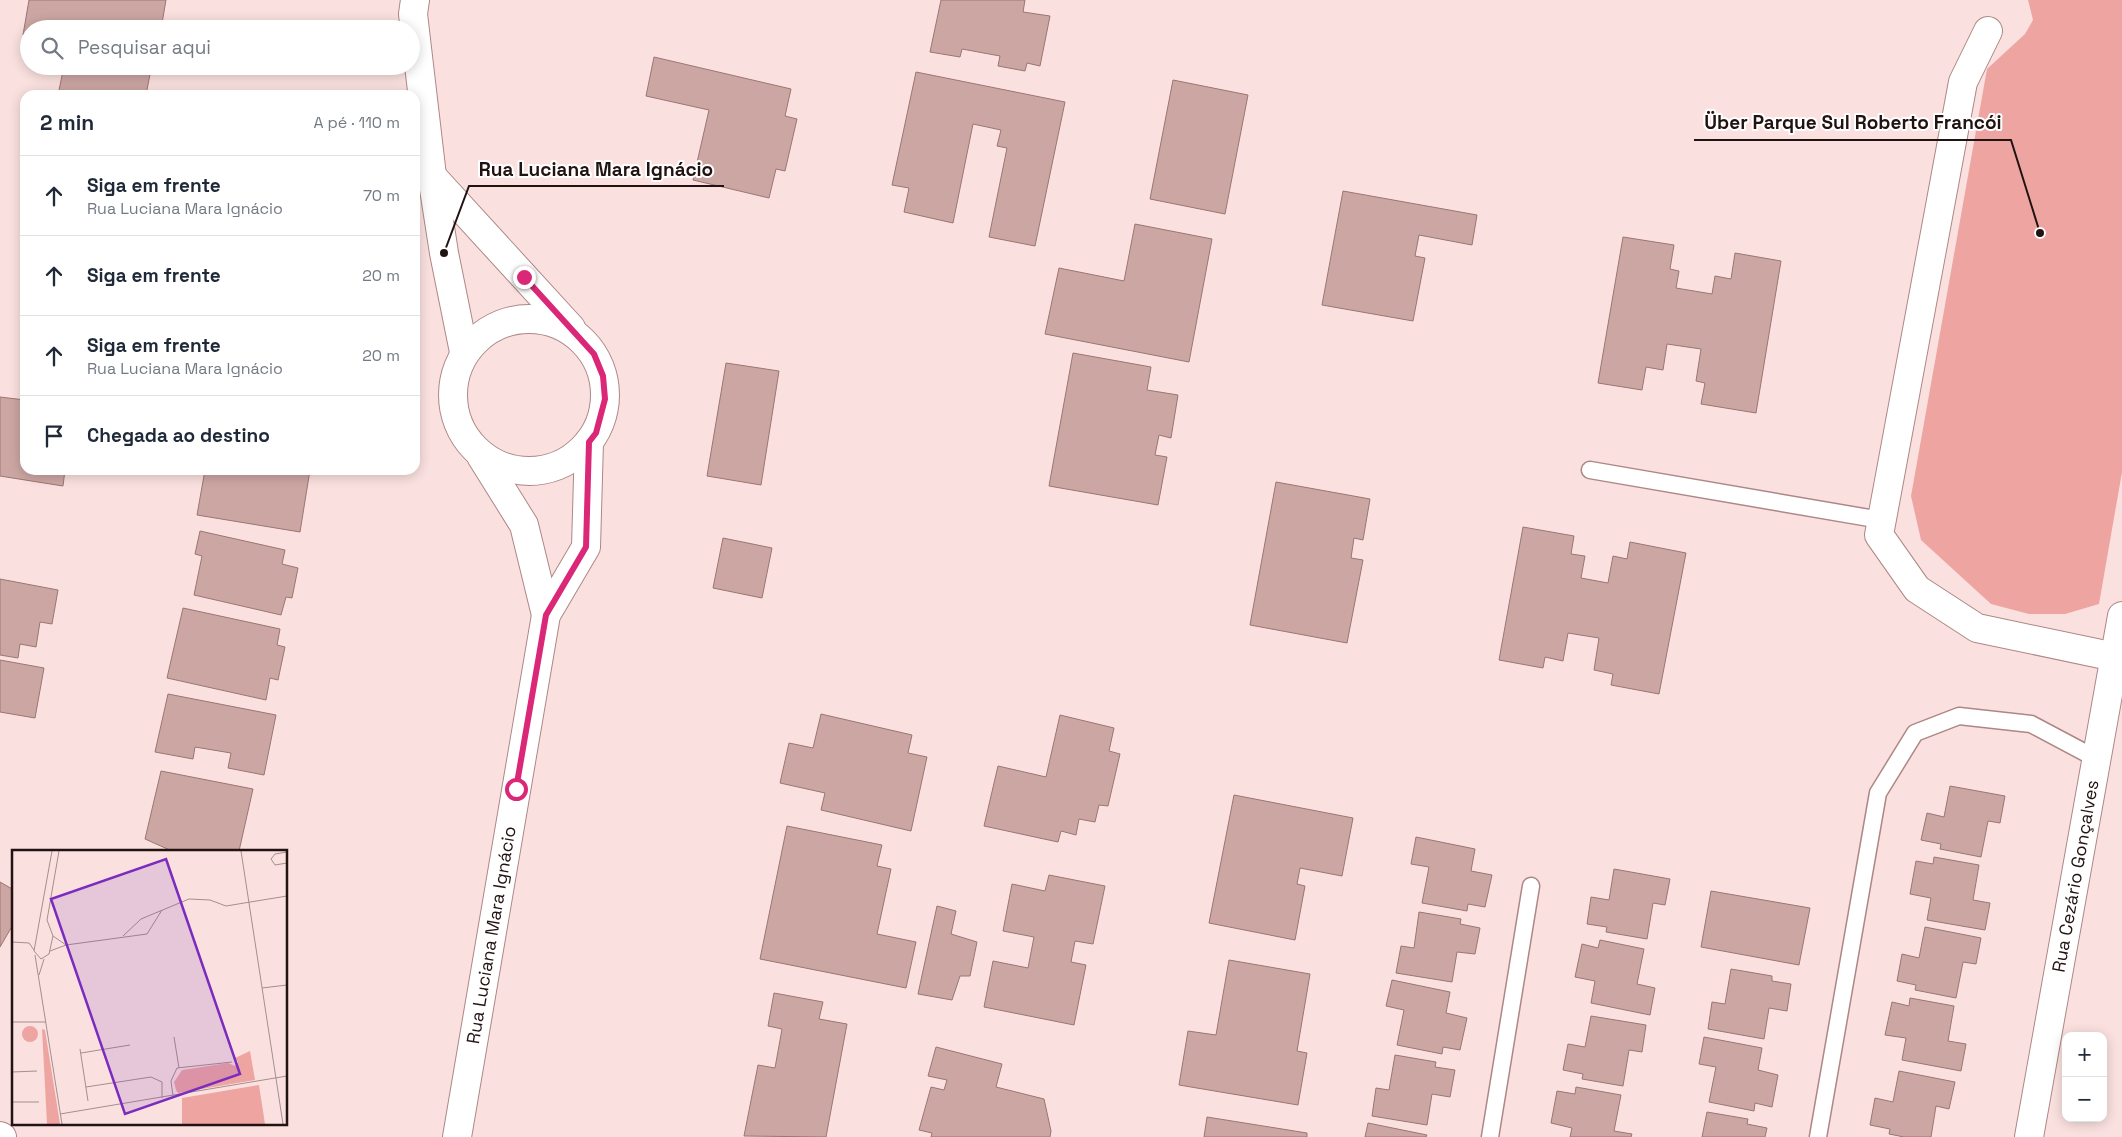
<!DOCTYPE html>
<html lang="pt">
<meta charset="utf-8">
<style>
:root{--surface:#fff;--page:#f6f6f7;--text:#1f2937;--muted:#747a83;--line:#e0e1e3}
body{margin:0;font-family:"Space Grotesk",sans-serif;background:var(--page);color:var(--text)}
.controls{position:absolute;right:15px;bottom:15px;display:grid;overflow:hidden;border-radius:10px;box-shadow:0 2px 12px #0003}
.controls button{width:45px;height:45px;display:grid;place-items:center;padding:0;border:0;border-bottom:1px solid var(--line);background:var(--surface);color:var(--text);font:25px sans-serif}
.stop{position:absolute;width:15px;height:15px;margin:-11px;border:4px solid #db2777;border-radius:50%;background:#fff}
.stop.end{background:#db2777;border-color:#fff;box-shadow:0 1px 5px #0008}
.list{margin:0;padding:0;list-style:none}
h2{display:flex;justify-content:space-between;align-items:center;height:65px;margin:0;padding:0 20px;font-size:21px}
h2 small{font-size:16px;font-weight:400;color:var(--muted)}
.list li{display:grid;grid-template-columns:32px 1fr auto;gap:15px;align-items:center;box-sizing:border-box;height:80px;padding:0 20px;border-top:1px solid var(--line)}
.list b{display:block;font-size:19px;white-space:nowrap}
.list p{margin:0;font-size:16px;white-space:nowrap;color:var(--muted)}
.list em{font-size:16px;font-style:normal;color:var(--muted)}
.icon{flex:none;width:28px;height:28px;fill:none;stroke:currentColor;stroke-width:2;stroke-linecap:round;stroke-linejoin:round}
.map{position:relative;flex:none;width:2122px;height:1137px;overflow:hidden}
.search{position:absolute;background:var(--surface);box-shadow:0 2px 12px #0003;left:20px;top:20px;width:400px;height:55px;display:flex;align-items:center;gap:12px;box-sizing:border-box;padding:0 18px;border-radius:28px;color:var(--muted);font-size:19px}
.panel{position:absolute;background:var(--surface);box-shadow:0 2px 12px #0003;left:20px;top:90px;width:400px;height:385px;border-radius:15px}
.map>svg:first-child{display:block}
</style>
<div class="map">
<svg width="2122" height="1137" viewBox="0 0 2122 1137">
<rect width="100%" height="100%" fill="#fae1df"/>
<path fill="#eea5a1" d="M2028,0H2122V472L2099,604L2065,614H2029L1991,604L1921,540L1911,496L1987,69L2025,34L2033,20Z"/>
<path fill="#cca6a3" stroke="#9a7673" d="M29,0H166L161,29H29V36L23,35Z
M941,0H1025L1023,12L1050,16L1040,66L1027,63L1025,71L998,66L1000,56L962,49L960,57L930,52Z
M654,57L791,89L785,116L797,119L785,171L776,169L769,198L693,180L709,110L646,96Z
M64,66H135L151,69L146,95H58Z
M916,72L1065,102L1035,246L989,237L1007,148L997,146L1001,130L973,124L953,223L904,212L909,188L892,185Z
M1173,80L1248,95L1225,214L1150,199Z
M1343,191L1477,215L1472,245L1419,235L1415,256L1425,258L1413,321L1322,305Z
M1135,224L1212,239L1189,362L1045,334L1059,268L1124,281Z
M1623,237L1674,245L1670,269L1679,271L1676,288L1712,294L1715,276L1731,279L1735,253L1781,261L1756,413L1701,404L1705,383L1696,381L1701,349L1667,344L1663,370L1646,367L1642,390L1598,383Z
M1073,353L1151,367L1147,390L1178,395L1171,438L1159,435L1155,455L1167,457L1158,505L1049,486Z
M726,363L779,371L761,485L707,476Z
M0,397L25,400V470H65L63,486L0,476Z
M205,470H310L300,532L197,515Z
M1276,482L1370,499L1363,540L1354,538L1351,558L1363,560L1347,643L1250,625Z
M1523,527L1574,536L1571,554L1585,556L1581,578L1608,583L1613,556L1627,559L1630,542L1686,553L1659,694L1611,685L1613,674L1594,670L1599,638L1568,633L1563,661L1545,657L1543,668L1499,660Z
M200,531L285,550L282,564L298,568L292,598L286,597L281,615L194,595L202,556L195,554Z
M723,538L772,548L762,598L713,588Z
M0,579L58,590L52,624L40,622L36,647L20,644L18,658L0,655Z
M183,608L280,629L277,645L285,647L278,680L270,678L266,700L167,678Z
M0,660L44,668L35,718L0,712Z
M168,694L276,715L264,775L228,768L231,753L195,747L193,759L155,752Z
M821,714L912,735L908,753L927,757L911,831L821,810L825,793L780,783L789,743L813,748Z
M1060,715L1114,728L1109,751L1120,754L1108,806L1099,805L1095,822L1079,819L1076,835L1061,831L1058,842L984,826L998,766L1046,777Z
M161,771L253,789L239,851H172L145,839Z
M1950,786L2005,796L2000,823L1988,821L1981,857L1940,849L1941,844L1921,840L1927,813L1944,817Z
M1234,795L1353,818L1342,876L1300,868L1297,884L1305,886L1295,940L1209,923Z
M787,826L882,845L877,866L891,869L877,934L916,942L906,988L760,959Z
M1416,837L1475,849L1471,871L1492,875L1485,907L1468,904L1467,911L1422,903L1429,867L1411,864Z
M1934,857L1979,865L1973,900L1990,903L1985,930L1927,920L1931,898L1910,894L1916,861L1933,864Z
M1614,869L1670,879L1665,905L1653,903L1647,939L1606,932L1607,927L1587,924L1591,897L1609,900Z
M1049,875L1105,886L1093,944L1075,941L1071,962L1086,965L1074,1025L984,1007L993,961L1028,968L1034,937L1003,931L1012,884L1045,891Z
M0,882L14,890V923L0,947Z
M1711,891L1810,908L1799,965L1701,947Z
M937,906L956,911L951,934L977,942L970,976H960L952,1000L918,994Z
M1419,912L1461,919L1460,924L1480,928L1475,954L1457,952L1452,982L1396,973L1401,946L1414,948Z
M1925,927L1981,938L1976,964L1963,962L1956,998L1915,990L1916,985L1897,981L1902,954L1919,958Z
M1600,940L1644,949L1637,984L1655,988L1650,1015L1591,1003L1595,981L1575,977L1582,944L1598,948Z
M1229,960L1310,974L1297,1051L1307,1053L1298,1105L1179,1085L1188,1031L1216,1035Z
M1731,969L1772,976V981L1791,984L1787,1011L1769,1008L1764,1039L1708,1029L1712,1002L1725,1004Z
M1392,980L1450,992L1446,1013L1467,1018L1460,1050L1443,1047L1442,1054L1397,1045L1404,1010L1386,1006Z
M774,993L823,1002L819,1019L847,1024L826,1137L744,1136L758,1065L775,1068L782,1029L768,1026Z
M1910,998L1954,1006L1948,1041L1966,1044L1961,1071L1902,1060L1906,1038L1885,1035L1892,1002L1909,1006Z
M1591,1016L1646,1025L1642,1052L1629,1050L1623,1086L1582,1079L1583,1074L1563,1070L1568,1044L1585,1047Z
M1704,1037L1762,1048L1758,1070L1778,1075L1772,1107L1755,1103L1754,1111L1709,1102L1716,1067L1699,1064Z
M936,1047L1002,1064L996,1087L1044,1099L1051,1131L1050,1137H931L932,1133L919,1130L931,1087L944,1090L947,1080L928,1076Z
M1395,1055L1436,1062L1435,1067L1455,1070L1450,1097L1432,1094L1427,1125L1372,1116L1376,1088L1389,1090Z
M1899,1071L1955,1082L1949,1109L1936,1106L1931,1137H1904L1889,1134L1890,1129L1870,1125L1875,1098L1893,1102Z
M1576,1087L1621,1095L1614,1131L1632,1134L1631,1137H1570L1572,1128L1551,1123L1557,1091L1575,1094Z
M1707,1112L1748,1119L1747,1124L1767,1128L1765,1137H1702Z
M1207,1117L1307,1133V1137H1204Z
M1368,1123L1427,1135L1426,1137H1365Z"/>
<g fill="none" stroke-linecap="round" stroke-linejoin="round">
<g stroke="#ad8785" stroke-width="19">
<path id="lane" d="M1590,470L1881,520
M1490,1137L1531,886
M1818,1137L1878,793L1915,733L1959,716L2031,724L2097,759"/>
</g>
<g stroke="#ad8785" stroke-width="30">
<g id="street">
<path d="M415,0L413,14L432,176L444,253L464,352"/>
<path d="M1988,31L1963,82L1879,535L1917,589L1977,628L2115,657"/>
<path d="M432,176L571,328"/>
<circle cx="529" cy="395" r="76"/>
<path d="M481,456L524,525L546,615"/>
<path id="s1" d="M457,1137L546,615L586,547L589,442"/>
<path id="s2" d="M2029,1137L2122,616"/>
</g>
</g>
<g stroke="#ad8785" stroke-width="30">
<path id="secondary" d="M0,1136L2,1137"/>
</g>
<use href="#lane" stroke="#fff" stroke-width="16"/>
<use href="#street" stroke="#fff" stroke-width="28"/>
<use href="#secondary" stroke="#fff" stroke-width="28"/>
</g>
<g fill="none" stroke-linecap="round" stroke-linejoin="round">
<path stroke="#db2777" stroke-width="6" d="M516,789L546,615L586,547L589,442L596,433L605,399L603,376L594,354L524,277"/>
</g>
<g text-anchor="middle" stroke-width="4" stroke-linejoin="round" paint-order="stroke">
<g font-size="18" fill="#211312" stroke="#fff">
<text dy="6" stroke="none"><textPath href="#s2" startOffset="265">Rua Cezário Gonçalves</textPath></text>
<text dy="6" stroke="none"><textPath href="#s1" startOffset="205">Rua Luciana Mara Ignácio</textPath></text>
</g>
</g>
<g transform="translate(12 850)">
<rect width="275" height="275" fill="#fae1df"/>
<path d="M10 184a8 8 0 1 1 16 0a8 8 0 1 1-16 0ZM30,179L33,180L48,274H35ZM238,201L243,230L166,243L164,240L162,232L170,220L216,213L223,216L226,212L223,208ZM247,235L253,274H170V248Z" fill="#eea5a1"/>
<path fill="none" stroke="#a38f8d" stroke-width="1" d="M40,1L22,101L29,109L37,104L41,86L35,70L47,1M229,1L271,274M275,2L263,4L259,9L263,15L275,13M41,86L54,95M111,86L129,69L177,49L198,50L214,56L275,46M0,92L17,93L22,100M38,101L54,95L135,84L150,60M23,105L50,274M27,125L32,109M250,138L275,135M0,172H34M162,187L167,218M68,199L76,251M69,203L118,195M0,222L25,221M74,237L139,227L150,232V248M161,246L159,231L165,218L220,212M0,252H27M0,257V274M48,264L275,226"/>
<path fill="#7b2cbf" fill-opacity="0.15" stroke="#7b2cbf" stroke-width="2.5" d="M154,9L228,224L113,264L39,49Z"/>
<rect width="275" height="275" fill="none" stroke="#211312" stroke-width="2.5"/>
</g>
<path fill="none" stroke="#211312" stroke-width="2" d="M2040 233L2011 140H1694M444 253L469 186H724"/>
<g fill="#211312" stroke="#fff" stroke-width="2">
<circle cx="2040" cy="233" r="5"/>
<circle cx="444" cy="253" r="5"/>
</g>
<g font-size="19" text-anchor="middle" font-weight="bold" fill="#211312" stroke="#fff" stroke-width="4" stroke-linejoin="round" paint-order="stroke">
<text x="1853" y="129">Über Parque Sul Roberto Francói</text>
<text x="596" y="176">Rua Luciana Mara Ignácio</text>
</g>
</svg>
<div class="controls">
<button>+</button>
<button>−</button>
</div>
<div class="stop" style="left:516px;top:789px"></div>
<div class="stop end" style="left:524px;top:277px"></div>
<div class="search"><svg class="icon" aria-label="search" viewBox="0 0 24 24"><circle cx="10" cy="10" r="6"/><path d="M15 15l6 6"/></svg>Pesquisar aqui</div>
<section class="panel">
<h2>2 min<small>A pé · 110 m</small></h2>
<ul class="list">
<li><svg class="icon" aria-label="ahead" viewBox="0 0 24 24"><path d="M12 20V5M6 11l6-6 6 6"/></svg><div><b>Siga em frente</b><p>Rua Luciana Mara Ignácio</p></div><em>70 m</em></li>
<li><svg class="icon" aria-label="ahead" viewBox="0 0 24 24"><path d="M12 20V5M6 11l6-6 6 6"/></svg><div><b>Siga em frente</b></div><em>20 m</em></li>
<li><svg class="icon" aria-label="ahead" viewBox="0 0 24 24"><path d="M12 20V5M6 11l6-6 6 6"/></svg><div><b>Siga em frente</b><p>Rua Luciana Mara Ignácio</p></div><em>20 m</em></li>
<li><svg class="icon" aria-label="arrive" viewBox="0 0 24 24"><path d="M6 21V4h12l-3 4 3 4H6"/></svg><div><b>Chegada ao destino</b></div></li>
</ul>
</section>
</div>
